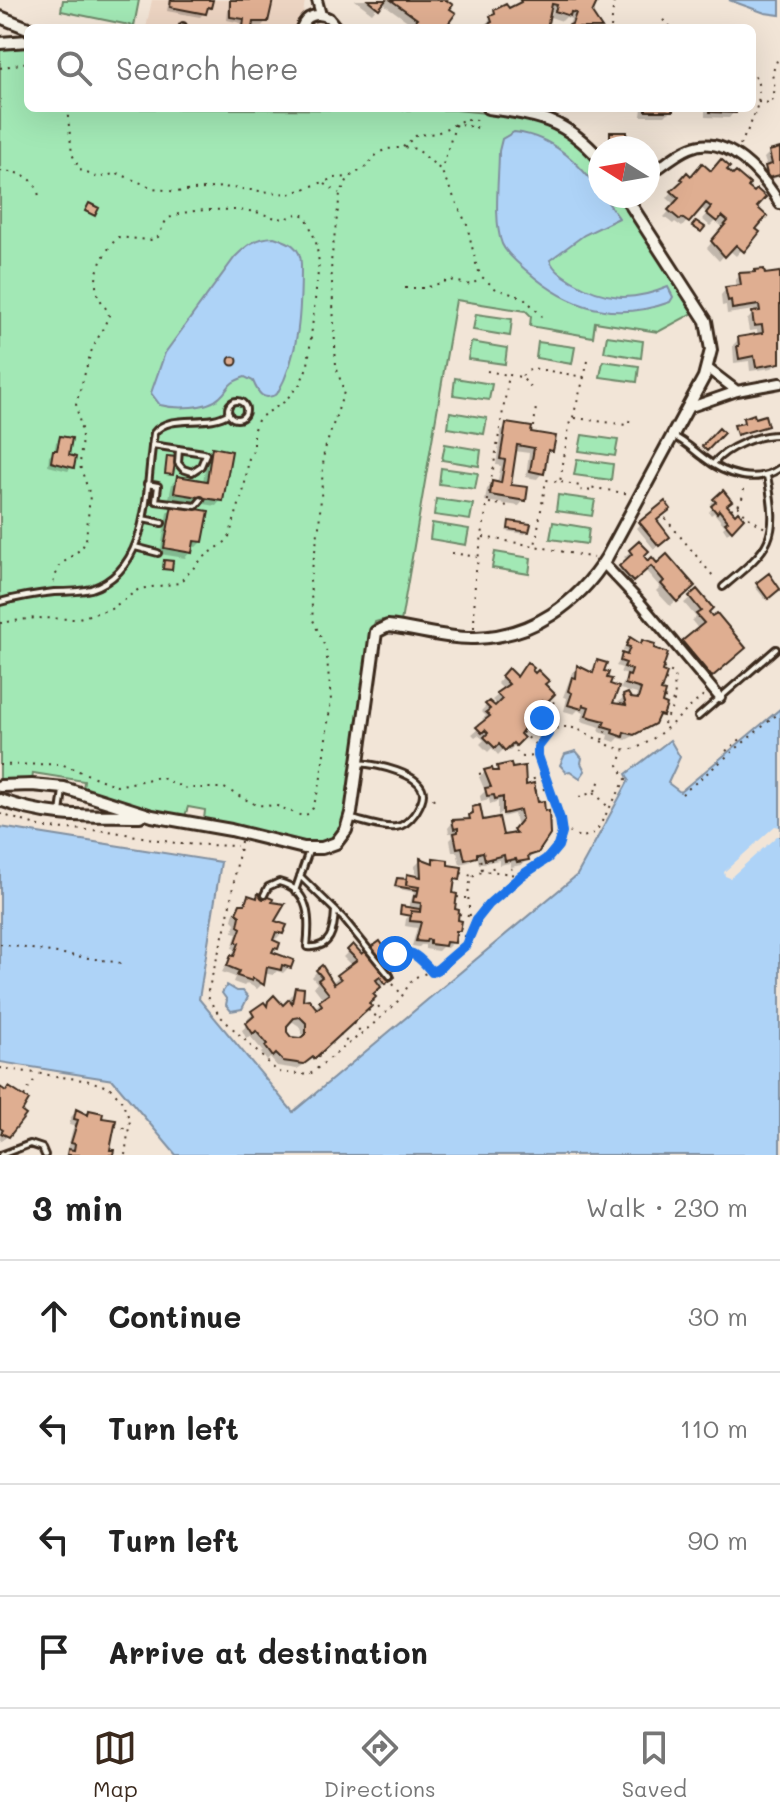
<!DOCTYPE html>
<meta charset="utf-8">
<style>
:root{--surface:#fff;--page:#f6f6f6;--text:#222;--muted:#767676;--line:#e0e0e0;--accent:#3b2a1e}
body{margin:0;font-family:Mali,sans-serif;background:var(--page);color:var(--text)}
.compass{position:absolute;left:588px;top:136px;width:72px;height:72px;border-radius:50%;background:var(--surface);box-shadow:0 8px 32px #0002;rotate:281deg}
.stop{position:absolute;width:24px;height:24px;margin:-18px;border:6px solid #1a73e8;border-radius:50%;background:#fff}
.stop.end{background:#1a73e8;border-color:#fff;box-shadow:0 2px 8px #0008}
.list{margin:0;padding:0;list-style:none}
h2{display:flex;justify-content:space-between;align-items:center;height:104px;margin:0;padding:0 32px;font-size:34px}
h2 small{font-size:26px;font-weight:400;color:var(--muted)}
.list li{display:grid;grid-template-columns:52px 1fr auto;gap:24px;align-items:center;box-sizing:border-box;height:112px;padding:0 32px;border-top:2px solid var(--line)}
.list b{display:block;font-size:30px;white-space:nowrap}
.list em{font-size:26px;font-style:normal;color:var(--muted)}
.icon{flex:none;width:44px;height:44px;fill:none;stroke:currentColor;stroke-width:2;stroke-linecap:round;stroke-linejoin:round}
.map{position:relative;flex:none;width:780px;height:1155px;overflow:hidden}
.search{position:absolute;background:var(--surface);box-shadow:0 8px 32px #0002;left:24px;right:24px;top:24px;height:88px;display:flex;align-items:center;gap:20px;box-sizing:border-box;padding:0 28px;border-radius:12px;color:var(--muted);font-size:30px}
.sheet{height:552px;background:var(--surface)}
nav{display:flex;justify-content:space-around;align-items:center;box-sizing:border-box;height:112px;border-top:2px solid var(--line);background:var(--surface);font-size:22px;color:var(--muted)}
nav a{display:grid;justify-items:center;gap:4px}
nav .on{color:var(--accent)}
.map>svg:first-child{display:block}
</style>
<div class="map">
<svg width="780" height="1155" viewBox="0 0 780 1155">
<rect width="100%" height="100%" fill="#f2e5d7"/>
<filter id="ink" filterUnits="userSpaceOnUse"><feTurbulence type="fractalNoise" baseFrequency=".0125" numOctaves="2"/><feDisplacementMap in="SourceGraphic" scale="16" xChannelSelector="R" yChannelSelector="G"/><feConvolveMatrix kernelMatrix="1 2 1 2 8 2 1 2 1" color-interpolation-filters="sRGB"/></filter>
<g filter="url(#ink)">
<path fill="#ecd4c2" d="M152,0H305L303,15L296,28H146Z"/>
<path fill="#a2e8b5" stroke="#6e896a" stroke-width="2" d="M63,0H139L134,26L61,11Z
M0,44H28V108L456,110L536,118L572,134L599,163L600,196H621L697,311L658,332L595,322L593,337L530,326L531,316L526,311L456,300L401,622L382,620L375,622L371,630L349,801L342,828L336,836L326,842L309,844L204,820L205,810L188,807L185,816L147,810L83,790L84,781L33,773L32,782H0Z
M476,314L512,319L510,336L473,330Z
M607,336L643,341L641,358L604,352Z
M471,342L507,348L505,364L468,359Z
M538,342L575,347L572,364L536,358Z
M603,361L639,366L637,382L600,377Z
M455,378L492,384L489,400L453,395Z
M450,412L487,418L484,434L448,428Z
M582,435L618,440L615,456L579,451Z
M445,444L481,450L479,466L442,460Z
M577,459L613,464L611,480L574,475Z
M441,468L478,473L475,489L439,484Z
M558,495L595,500L592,516L556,511Z
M436,499L473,504L470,520L434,515Z
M553,522L589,528L587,544L550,539Z
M432,523L469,529L466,545L430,539Z
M495,552L531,558L529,574L492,568Z"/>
<path fill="#aed3f7" stroke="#808fa0" stroke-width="2" d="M729,0H780V15L765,13Z
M514,132C565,137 593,182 619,218L584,235L550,260C554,270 562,275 572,281C604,300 632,302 668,287L673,297L670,302C615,322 570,309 527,271C519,264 507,255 502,244C493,221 499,177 499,151L502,139Z
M274,237C289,242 301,246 301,264C301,309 300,354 277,394C263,402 258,393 253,381L245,377C225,384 232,386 220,397C208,409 175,409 160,405L151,393L165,353L235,257C247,245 255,238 274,237Z
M780,709V1155H176L113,1080L0,1062V827L221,862L199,999L293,1112L577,875L629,780L626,774L670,740L680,757L668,783L680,792Z
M576,751L582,758L581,763L585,771L580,778L570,771L566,772L560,765L565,754Z
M227,985L237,991H243L248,997L242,1009L231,1011L226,1005L227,1000L222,993Z"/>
<path fill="#f2e5d7" d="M775,826L780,827V836H777L730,878L725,876L724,872Z"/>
<path fill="#0003" fill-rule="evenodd" d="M169,0H211L209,7L200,17L167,11Z
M229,0H271L266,21L262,26L240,28L241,23L227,20Z
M355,0H442V28H411L413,25L381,2L372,13Z
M522,0H596L590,13L599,28H568L571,19L566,17L562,21L550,17L553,11L548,9L545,28H483L495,12L508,10Z
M642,108H671V110L665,116H641Z
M705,108H735L734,112L729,118L705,117Z
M780,150V176L763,183L760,173L767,167L764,158L770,152Z
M724,170L745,187L754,207L753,229L757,233L736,256L729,250L719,261L707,248L724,228L715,221L710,226L702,219L707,213L700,207L682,227L675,222L673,224L664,217L675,205L667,198L687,174L691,178Z
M740,275H753L780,361L772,368L750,371L749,361L734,363L733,345L739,339L758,336L757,330L749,331L747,320L754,313V310L727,314L726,305L722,306L721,295L726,289L736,288L735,281Z
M507,425L528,434L551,450L545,456L542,473L537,479L526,477L529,453L514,451L508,486L524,500L519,506L485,501L487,489L493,484H497L501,466L496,465L501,431Z
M60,438L72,467L68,471L48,466L49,456L54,452L56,442Z
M213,449L221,500L216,506L169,498L172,484L177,478L203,482L207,455Z
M723,493L725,505L735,517L741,518L727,534L723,528L725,526L714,513L711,515L709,512L713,507L710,504Z
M172,507L202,541L196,547L191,546L190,552L185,558L160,554L167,513Z
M655,521L664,541L654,549L637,528L641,524Z
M510,523L527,531L525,534L506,531Z
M639,544L641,556L687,591L670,606L656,591L660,587L645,570L626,586L615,573L628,561L624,557Z
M768,576L778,588L765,599L755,587Z
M697,592L706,612L738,653L705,681L678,648L699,630L692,621L696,617L684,603Z
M630,639L660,673L661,715L647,729L626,740L619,738L615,742L607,739L608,735L599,732L600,727L581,721L584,713L578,710L574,714L564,711L567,698L563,697L572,673L577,667L590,674L598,663L610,705L619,706L618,702L624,697L635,701L637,694L620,689L628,675L620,673L622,668L616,666L626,652L622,651Z
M508,671L516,679L542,684L552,694L538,708L535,705L518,734L522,738L509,751L506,747L498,755L492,748L488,752L480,744L484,740L478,735L475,737L472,734L486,722L482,719L486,716L481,711L489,703L495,709L498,706L492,700L504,690L497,683Z
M498,768L524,788L537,852L521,865L511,867L510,863L499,865V860L479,864L477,855L469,862L460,864L457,852H452L450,840L453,837L452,833H449L448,828L453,822H465L473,809L482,823L501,838L509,836L517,826L514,814L502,817L511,808L508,805L498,816V801L490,804L489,799L481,801L480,796L485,791L479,777L485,772L492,773Z
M421,860L430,864L434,860L458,879L452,885L453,911L456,922H459L453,942L447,948L442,947L438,951L425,949V945H421L419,947L412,946L417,928L405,926L406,919L412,913L408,909L414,892L394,888L397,880L404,881L408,877L416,878L415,866Z
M259,896L272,922L282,933L276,939L272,937L276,948L270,953L289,967L283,973L277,971L273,975L263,973L262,984L257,989L247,983L244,986L233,982L235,977L222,972L235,949L232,948L237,933L233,932L235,923L232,920L234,912L249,897L255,900Z
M353,947L361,957L390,972L387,982L378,988L316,1057L297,1069L277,1066L270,1058L267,1061L261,1053L263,1051L250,1036L246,1038L242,1030L250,1023L247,1019L274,998L283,1007L296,989L300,1003L314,1008L324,1000L314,987L317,983L312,977L317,971L331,983L352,966L343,957ZM293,1022L299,1026L303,1036L297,1041L286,1036L285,1025Z
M0,1090L7,1136L2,1141L0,1140Z
M76,1112L86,1116L89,1113L111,1155H65L70,1149H67L74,1126L69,1125L71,1117Z"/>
<path fill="#dfae91" stroke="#3b2a1e" stroke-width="2" fill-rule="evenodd" d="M171,0H213L211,8L208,7L206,14L170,7Z
M230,0H273L268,22H253L252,28H243L244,19L230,17Z
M368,0H386L379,9Z
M391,0H446L453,5L450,9L456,13L445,28H410L417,19Z
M520,0H598L592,13L602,28H563L572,24L576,13L571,12L570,16L555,11L557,5L552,4L547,28H481L492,22L490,16L495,14L494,10L506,4L509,8L521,2Z
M646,108H673V111H646Z
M710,108H736V113L710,112Z
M610,132H627V140H610Z
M780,148V175L768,178L765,166L772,164L769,151Z
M721,159L730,167L727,170L733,175L736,172L750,184L748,187L754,192L757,189L766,197L757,207L767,216L756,229L760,232L744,252L736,245L725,257L711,241L728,221L722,216L717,222L706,213L711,207L706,203L689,223L682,218L680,220L668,210L679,198L671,191L683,180L681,179L687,172L691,176L702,163L711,171Z
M89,203L99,208L95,216L85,211Z
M696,221L705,227L701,232L692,226Z
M764,269L765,274L780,272V363L756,367L754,356L739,359L737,346H739L738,337L763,333L762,325L754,326L752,312L760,311L759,305L732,309L731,300L728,301L725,287L741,285L739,273L755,272V270Z
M228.5 361a4.5 4.5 0 1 1 9 0a4.5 4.5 0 1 1-9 0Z
M754,414L755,418L765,415L768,426L737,435L734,425L744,423L743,418Z
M506,423L532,427L531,432L556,436L553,451L548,450L544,474L530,471L534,448L517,445L511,485L528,487L526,501L490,495L492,481L501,483L505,460L500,459Z
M719,428L724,433L707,451L702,446Z
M60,436L72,438L69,455L76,457L74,468L51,462L53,450H57Z
M212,447L232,451L223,501L174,493L177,476L207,481Z
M167,456L176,457L173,475L165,474Z
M723,490L732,501L727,505L735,514L738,511L744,518L732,531L725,523L728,521L719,510L717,513L711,506L716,502L713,499Z
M665,501L671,509L657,520L670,537L659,546L639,522Z
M172,505L209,511L203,542L194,541L192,553L164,548Z
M509,521L531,524L529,532L508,529Z
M639,541L649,551L644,556L648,561L652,557L657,563L667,554L695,586L677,602L661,584L664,581L651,566L633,582L619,566L632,554L629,550Z
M164,560L173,561L172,570L163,569Z
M769,573L780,589L768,599L756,583Z
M697,589L713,608L709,612L712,616L717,613L746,648L712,677L682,641L704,623L696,614L701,611L689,596Z
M630,637L641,644L642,640L655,644L654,648L668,653L662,671L667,673L661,691L665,692L662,703L667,705L663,716L659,715L655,724L634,735L624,732L623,737L612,733L613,729L603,726L605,721L586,716L589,707L583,705L582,709L568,705L572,693L568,691L572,677L576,678L577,665L593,673L597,660L607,663L604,671L609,672L607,678L612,679L610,684L619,687L613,703L626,705L623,695L628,693L631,698L638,699L641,689L625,684L627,675L630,676L632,670L624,667L626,663L620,661L622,653L627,655L630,647L626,646Z
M527,662L534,668L532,670L535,673L538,670L549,681L545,684L555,694L545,704L542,701L533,711L535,713L520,734L524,738L516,746L513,743L505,751L499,744L495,748L484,737L488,733L485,730L482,733L476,727L490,716L486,712L490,709L485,704L489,701L495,706L502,699L496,693L509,684L501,676L508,668L517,677Z
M511,763L512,768L525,766L526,785L534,783L538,802L544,801L545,811L549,810L550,835L538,853L528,856L529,860L517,862L516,859L505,861L504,855L485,860L483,852L477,853V857L465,860L462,847L457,848L454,833L458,832V828L454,829L452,820L470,819L469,815L473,813L472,807L480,805L483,820L499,817L503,835L516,833L513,830L522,819L520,810L503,814V797L495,799L494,795L487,796L485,788L491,787L484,770L492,768L493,771H498L497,766Z
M420,858L433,863V858L448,860V865L462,867L460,880L455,879L453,893L457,894L455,909L459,910L458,920L462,921L460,931H456L455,943L446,942L445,946L430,944V940L427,939L426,942L416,941L421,922L410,921L411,911L420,912L421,903L413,902L414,896L417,897L419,887L406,885L407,874L421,877Z
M397,878L407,879L406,885L419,887L418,890L395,886Z
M258,893L273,899L272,902L285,904L275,921L287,925L283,934L276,932L273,940L280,943L278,949L274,948L272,952L294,960L291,968L282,965L281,970L267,967L264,985L253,978L252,981L237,976L239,971L227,966L231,955L234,956L239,943L236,942L241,928L238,926L240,916L236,913L240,904H245L248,895L257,898Z
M401,906L420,909V912L411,911V916L400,914Z
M380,941L398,967L392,971L395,977L385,984L380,977L376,980L381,987L373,994L376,997L369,1004L372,1006L314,1059L313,1057L304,1064L283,1061L276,1054L273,1057L265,1046L267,1044L256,1031L253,1034L246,1023L254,1016L251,1011L264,1002L267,1006L268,1001L274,995L283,1005L289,999L292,1003L295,987L304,988L303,1000L309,999L317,1009L322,1005L319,1001L329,994L318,980L322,977L316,970L322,965L334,984L341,979L337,975L357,960L347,950L353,944L362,954ZM300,1017L306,1023V1034L300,1038L291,1037L287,1032V1026L294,1018Z
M0,1087L6,1091L9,1087L29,1100L22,1112L26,1115L9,1137L1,1133L3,1130L0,1128Z
M76,1109L88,1115L89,1110L103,1113L102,1118L116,1120L110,1150H114L113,1155H67L68,1149L74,1150L75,1144L71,1143L78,1120L74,1119Z"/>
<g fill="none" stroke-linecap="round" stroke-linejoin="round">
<g stroke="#3b2a1e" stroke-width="10">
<path id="service" d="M182,28L183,26
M228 410a9 9 0 1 1 18 0a9 9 0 1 1-18 0Z
M673,436C686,442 693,450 704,458C725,475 756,485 780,468
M152,445L204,453L206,454L201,466L192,472L183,469L178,463L179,449
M713,464C726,447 759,434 780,435
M147,484L158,486L156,501L196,506L201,500
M143,519L162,523
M135,547L158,553
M723,587C770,548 780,541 767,476
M0,602C18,597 36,594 54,592C67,592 79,592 91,589C153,569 145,483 154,433C170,412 208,428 229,413
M698,717L776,649
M60,813L63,790
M352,819C365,822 383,829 396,827C405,826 411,819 416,812C419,807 423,800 423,794C423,773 374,764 358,763
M300,876L343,918L390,976
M295,891L310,848
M264,895L268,887L279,882C311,890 310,921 307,947C331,949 334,931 335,910
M1,1155L30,1144L42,1148L45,1155"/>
</g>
<g stroke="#3b2a1e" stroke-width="14">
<path id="minor" d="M317,0L321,15
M301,28C306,15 317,12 329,18L337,28
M648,176C661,167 675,154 690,148C727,132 764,176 780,204
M707,368L737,391
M688,408L737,391L780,383
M603,563L638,600L720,698"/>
</g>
<g stroke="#3b2a1e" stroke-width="16">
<path id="tertiary" d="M0,17L28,28
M0,43L28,41
M488,108C537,114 566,120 600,159
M0,786L32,785L64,788L152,816L231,830L304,848H322L336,843L346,830L351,813L376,632L388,626C417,629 446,639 475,638C531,637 578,604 607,557L704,377L711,350L706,321L625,196
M0,800C52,819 86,815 140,816"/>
</g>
<path stroke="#3b2a1e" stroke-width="2" stroke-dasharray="2 6" stroke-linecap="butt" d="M663,20L672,28
M611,28L614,0
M720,28L721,27
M0,68L28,62
M758,102L772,103L775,88L772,74L779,55
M67,108L72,154L80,170L98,178L117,173L153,188L176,192L222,187L289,194L335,178L349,177L366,167L378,153L387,149L409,147L418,150L441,170L467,225L477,268L482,277L496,289L524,298L542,316
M740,145C751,124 769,92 752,72
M403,147L417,135L437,133L465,119L477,120L476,128L456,123L442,168
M0,171C20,173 34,174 39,196
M325,184L339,193
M405,288H425L450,280L471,285L481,278
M487,371L508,375
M522,376L532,368L584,377L588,361
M584,377L573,417L570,421L560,482L546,480L535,546L594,558
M575,418L627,425L632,416
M534,427L536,406
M561,482L580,486V490L589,491V487L630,494
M489,503L508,506
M738,506L749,518L765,528
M731,509L741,503L745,485
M665,518L713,576
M483,537L535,546
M452,553L477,557
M0,623L35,618L75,619L111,609L139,589L179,583L203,558L228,540L244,489L249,458L254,448V429L259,418L284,402L300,384L308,365L319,263L316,242L306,216L298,213C281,224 273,216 256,212C237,209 180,207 167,220C163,224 161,232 158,237L150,240L118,237C105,251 92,272 97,292C99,301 107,307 109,316L91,352L76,404L82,434L80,466L90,495L86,540L82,548L59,566L53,583
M474,628L475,577L509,375L521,377L531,387
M663,668L675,674C673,684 676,692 674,701C673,711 664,716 664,726
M665,680L672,682
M664,698L673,701
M531,718L542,721L547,733
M542,721L543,714L555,704L550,699
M522,732L537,746
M602,740L607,727
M510,746L523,757L536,756
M726,751L743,737
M0,765L61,764L117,786L160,777L184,788H224L256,805L277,806L302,816L308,814L313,808L320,784L331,700L326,649L313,620L310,581L319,527L324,452L344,392L336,366L331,262L340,194L349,177
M479,774L483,773
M525,781L542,777
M535,791L548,788
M595,791L601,778
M682,794L780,712
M579,797L594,792L609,808
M433,798L436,804
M0,814L46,828L109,831L181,844L237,846
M563,827C574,837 584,841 597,830L626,779L618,765L624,751
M241,841L227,921L208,991L209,1000L220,1016L278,1072L309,1075C338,1051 372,1028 398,1001C405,994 408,982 416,977C422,974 428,973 434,971C444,966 460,953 467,944C477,930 478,915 491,902C501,893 512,882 524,874C537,865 553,859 559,843C572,809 521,765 543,739C572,705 601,755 632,749C653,745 688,708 705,694
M479,852L482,870
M491,859L493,870
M510,860L512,873
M461,873L472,876
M457,897L466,898
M459,914L476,918
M470,916C463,865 478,868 521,876
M456,935L469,937
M0,944L121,963
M391,957L401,951L414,955L431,971
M393,984L402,995
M373,1000L383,1012
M368,1010L377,1017
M353,1023L360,1031
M340,1034L347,1042
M318,1056L323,1062
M0,1068L90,1081L110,1088L120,1098L130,1120L125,1155
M24,1096L37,1076
M115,1126L128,1129"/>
<use href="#service" stroke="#f7f3e8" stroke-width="4"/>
<use href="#minor" stroke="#f7f3e8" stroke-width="8"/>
<use href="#tertiary" stroke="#f7f3e8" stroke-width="10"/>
</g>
</g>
<g fill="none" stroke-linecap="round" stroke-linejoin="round" filter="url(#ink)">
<path stroke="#1a73e8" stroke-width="10" d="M395,954C411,947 422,960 432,972L438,969L466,945L477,919L489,904L521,876L548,858L558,846L562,833L560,819L538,756V747L548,734L542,718"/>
</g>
</svg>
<svg class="compass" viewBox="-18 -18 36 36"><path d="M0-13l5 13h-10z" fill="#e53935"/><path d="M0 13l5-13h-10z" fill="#767676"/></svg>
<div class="stop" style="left:395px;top:954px"></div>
<div class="stop end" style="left:542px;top:718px"></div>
<div class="search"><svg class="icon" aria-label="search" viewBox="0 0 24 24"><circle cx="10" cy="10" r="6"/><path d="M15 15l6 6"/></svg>Search here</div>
</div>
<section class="sheet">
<h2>3 min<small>Walk · 230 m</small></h2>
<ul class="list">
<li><svg class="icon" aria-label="ahead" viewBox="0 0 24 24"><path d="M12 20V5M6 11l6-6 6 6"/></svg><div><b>Continue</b></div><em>30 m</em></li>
<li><svg class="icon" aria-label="left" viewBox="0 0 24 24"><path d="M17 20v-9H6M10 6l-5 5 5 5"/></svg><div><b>Turn left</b></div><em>110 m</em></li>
<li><svg class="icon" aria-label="left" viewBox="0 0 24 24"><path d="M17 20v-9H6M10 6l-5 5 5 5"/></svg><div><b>Turn left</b></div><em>90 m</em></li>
<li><svg class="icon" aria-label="arrive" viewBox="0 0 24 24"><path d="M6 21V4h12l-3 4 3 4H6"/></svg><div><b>Arrive at destination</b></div></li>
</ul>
</section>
<nav>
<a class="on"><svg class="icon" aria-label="map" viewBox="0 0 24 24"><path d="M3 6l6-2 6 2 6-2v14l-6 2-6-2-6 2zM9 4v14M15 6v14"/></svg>Map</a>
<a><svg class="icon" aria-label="directions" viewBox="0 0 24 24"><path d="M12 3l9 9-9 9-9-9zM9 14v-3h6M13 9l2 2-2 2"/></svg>Directions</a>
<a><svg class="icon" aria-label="saved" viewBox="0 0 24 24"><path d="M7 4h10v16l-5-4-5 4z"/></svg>Saved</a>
</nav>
